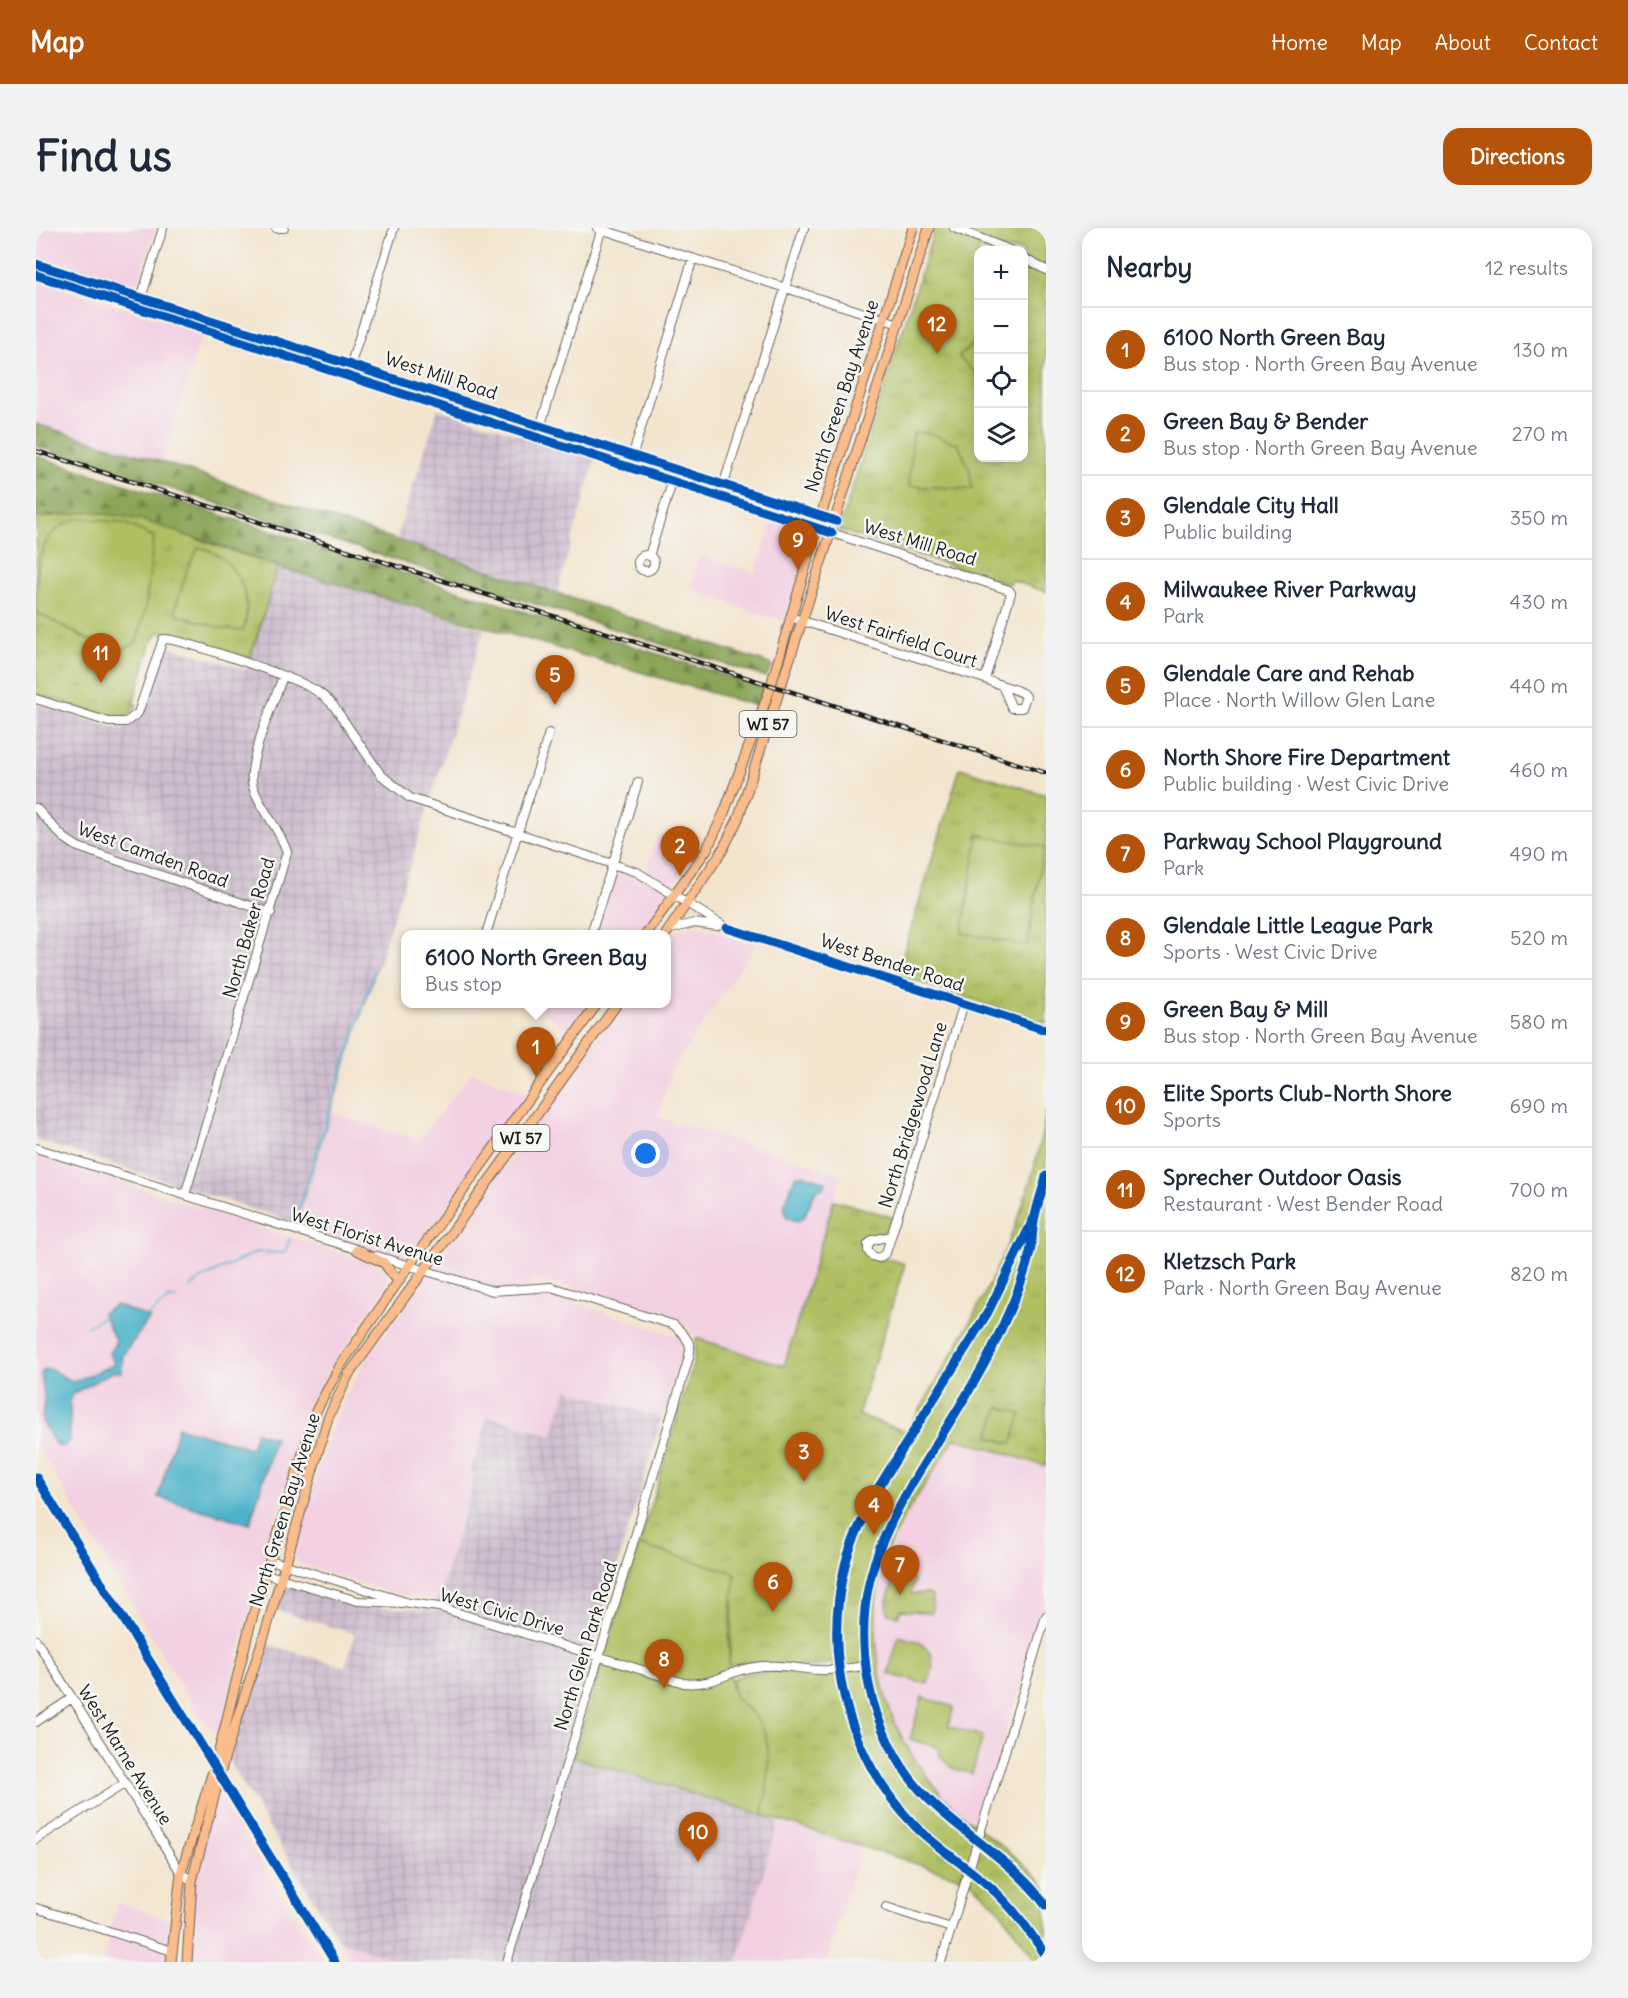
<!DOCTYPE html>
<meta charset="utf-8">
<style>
:root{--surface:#fff;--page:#f2f2f3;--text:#1f2937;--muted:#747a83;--line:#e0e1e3;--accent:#b45309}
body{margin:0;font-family:Delius,sans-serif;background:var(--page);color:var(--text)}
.controls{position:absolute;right:18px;top:18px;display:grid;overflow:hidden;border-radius:12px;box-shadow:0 3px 15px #0003}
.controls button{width:54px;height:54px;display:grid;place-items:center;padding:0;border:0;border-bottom:2px solid var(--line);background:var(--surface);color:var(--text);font:30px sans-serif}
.you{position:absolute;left:610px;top:926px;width:21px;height:21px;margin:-15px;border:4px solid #fff;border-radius:50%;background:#1a73e8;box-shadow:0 0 0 9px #1a73e833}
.badge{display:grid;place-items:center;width:39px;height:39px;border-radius:50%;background:var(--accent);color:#fff;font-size:20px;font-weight:700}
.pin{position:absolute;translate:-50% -50px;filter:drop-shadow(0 2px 3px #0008)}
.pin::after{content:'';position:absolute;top:32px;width:21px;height:18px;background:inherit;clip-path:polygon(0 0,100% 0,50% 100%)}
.popup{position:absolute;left:365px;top:702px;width:270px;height:78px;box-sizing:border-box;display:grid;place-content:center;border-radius:12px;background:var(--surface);filter:drop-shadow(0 2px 4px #0005);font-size:20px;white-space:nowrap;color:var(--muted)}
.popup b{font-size:22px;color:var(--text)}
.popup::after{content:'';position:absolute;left:50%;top:100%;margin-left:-12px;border:12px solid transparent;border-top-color:var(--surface)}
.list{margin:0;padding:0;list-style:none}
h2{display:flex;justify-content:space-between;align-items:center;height:78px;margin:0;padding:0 24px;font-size:26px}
h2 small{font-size:20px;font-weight:400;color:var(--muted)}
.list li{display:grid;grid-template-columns:39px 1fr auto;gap:18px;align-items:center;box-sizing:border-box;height:84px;padding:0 24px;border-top:2px solid var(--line)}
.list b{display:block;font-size:22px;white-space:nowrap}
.list p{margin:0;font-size:20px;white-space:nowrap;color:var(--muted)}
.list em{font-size:20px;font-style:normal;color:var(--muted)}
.icon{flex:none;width:33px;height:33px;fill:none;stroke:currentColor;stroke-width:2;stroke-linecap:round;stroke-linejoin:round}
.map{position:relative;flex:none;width:1010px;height:1734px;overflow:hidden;border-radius:18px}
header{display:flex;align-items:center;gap:36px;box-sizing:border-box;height:84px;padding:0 30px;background:var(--accent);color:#fff}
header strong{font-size:28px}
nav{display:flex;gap:33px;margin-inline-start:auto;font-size:21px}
.intro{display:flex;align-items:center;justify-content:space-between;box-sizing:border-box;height:144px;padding:0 36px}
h1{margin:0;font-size:42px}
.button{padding:15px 27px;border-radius:18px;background:var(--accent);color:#fff;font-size:21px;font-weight:700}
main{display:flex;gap:36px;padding:0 36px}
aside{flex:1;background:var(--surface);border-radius:18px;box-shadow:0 3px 15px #0003}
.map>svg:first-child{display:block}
</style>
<header>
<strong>Map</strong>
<nav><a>Home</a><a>Map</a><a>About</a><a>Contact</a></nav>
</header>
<div class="intro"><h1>Find us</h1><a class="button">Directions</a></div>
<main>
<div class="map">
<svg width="1010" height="1734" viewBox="0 0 1010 1734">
<defs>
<pattern id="industrial-grid" width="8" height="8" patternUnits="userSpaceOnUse" patternTransform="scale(1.5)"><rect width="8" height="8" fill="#cfbdcf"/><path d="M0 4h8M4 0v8" fill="none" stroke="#b1a2b1"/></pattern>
<pattern id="forest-firs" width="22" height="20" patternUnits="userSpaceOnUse" patternTransform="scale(1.5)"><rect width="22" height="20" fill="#8ba658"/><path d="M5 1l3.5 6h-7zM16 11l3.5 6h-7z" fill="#718648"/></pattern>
<pattern id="park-tufts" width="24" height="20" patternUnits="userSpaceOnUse" patternTransform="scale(1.5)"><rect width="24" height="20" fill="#afbf62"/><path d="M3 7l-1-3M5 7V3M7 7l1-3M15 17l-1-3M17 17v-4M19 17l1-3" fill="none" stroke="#96a454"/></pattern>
</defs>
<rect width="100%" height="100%" fill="#f6f6f2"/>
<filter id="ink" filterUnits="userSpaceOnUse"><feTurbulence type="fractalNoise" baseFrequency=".0167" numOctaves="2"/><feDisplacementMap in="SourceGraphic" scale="12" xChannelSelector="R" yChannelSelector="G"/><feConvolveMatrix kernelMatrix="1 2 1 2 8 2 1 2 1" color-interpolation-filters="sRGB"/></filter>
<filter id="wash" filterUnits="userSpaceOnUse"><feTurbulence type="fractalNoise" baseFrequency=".008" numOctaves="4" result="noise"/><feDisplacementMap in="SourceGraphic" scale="24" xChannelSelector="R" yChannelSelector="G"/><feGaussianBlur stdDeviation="1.35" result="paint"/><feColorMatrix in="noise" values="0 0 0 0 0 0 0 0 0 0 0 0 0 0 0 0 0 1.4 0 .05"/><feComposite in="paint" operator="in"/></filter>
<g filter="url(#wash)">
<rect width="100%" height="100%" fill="#f3e4ce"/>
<path fill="#f2cfe1" d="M0,0H120L104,48L97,59L0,28Z
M0,52L166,105L126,234L0,196Z
M739,287L781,300L752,395L654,362L664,327L719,345Z
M621,608L662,620L603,706H581L561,700L578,646L584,643L604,653L610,644Z
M660,698L720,716L635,844L622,889L806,946L748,1139L660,1110L652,1098L642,1093L541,1061L506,1053H496L491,1067L517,1068L643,1109L648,1119L626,1190L531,1162L516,1207L435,1244L440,1245L402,1372L356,1365L264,1336L258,1330L259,1322L288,1221L307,1174L328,1135L585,776H630V712L641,701Z
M498,776H554L534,805Z
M436,845L497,867L373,1038L321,1022L261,995L295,885L383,911Z
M0,927L342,1037L352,1048L348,1062L293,1143L265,1208L206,1411L183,1509L164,1489L0,1216Z
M919,1209L1010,1238V1376L942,1596L909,1572L874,1527L854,1486L845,1457L840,1403L844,1359L854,1324L872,1286Z
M179,1563L288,1734H151L156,1653Z
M743,1592L826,1618L790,1734H701Z
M81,1675L139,1693L135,1734H67Z
M303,1713L369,1734H315Z"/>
<path fill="url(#industrial-grid)" d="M402,181L559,231L521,365L360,312Z
M242,339L448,401L261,995L0,912V475L76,499L85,500L91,498L105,488L126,423L132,418L211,442Z
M531,1161L626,1190L524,1526L743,1592L701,1734H369L303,1713L192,1532L231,1416L309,1439L319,1406L241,1382L246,1366L250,1360L260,1358L324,1378L387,1382L402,1371L440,1245L435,1244L452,1188L516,1207Z"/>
<path fill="url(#forest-firs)" stroke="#54613a" stroke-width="1.5" d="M0,196L126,234L737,437L730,449L0,218Z
M0,228L728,460L721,478L242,339L169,312L17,287L0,290Z"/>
<path fill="url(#park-tufts)" stroke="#666e3f" stroke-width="1.5" fill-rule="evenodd" d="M899,0H1010V364L975,352L973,356L803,302ZM942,22H987V230H942Z
M55,284L103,291L242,339L214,431L123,403L116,413L97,476L101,477L90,489L77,490L0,466V290Z
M924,540L1010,567V795L861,747Z
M1010,883V1238L919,1210C897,1246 869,1283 851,1322C842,1339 841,1361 840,1380C837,1456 857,1513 909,1570C939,1603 981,1623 1010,1660V1734H1001L962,1680L926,1645L925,1650L727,1587L733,1535L718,1487L699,1470L695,1451C727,1437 764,1445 798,1447L797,1433C777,1448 721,1427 693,1438L699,1345L603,1317L658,1134L660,1110L748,1138L798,972L856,989L851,1002L836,1008L829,1017L844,1033L851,1030L869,1036L822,1187L871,1204C932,1099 992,1004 1010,883Z
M860,1346L872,1347L878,1353L875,1366L891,1365L896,1368V1385L865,1382L862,1388L852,1385L851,1372Z"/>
<path fill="#afbf62" stroke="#666e3f" stroke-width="1.5" d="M942,111V148L923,129Z
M877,205H893L922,216L934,243L936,261L873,258Z
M45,290L88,295L118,309L109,384L100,415L86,422L51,411L0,384C0,339 0,301 45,290Z
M163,319C199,329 219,367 207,403L184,400L142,387L139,381L152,339Z
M942,607L1008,619L991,717L926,705Z
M963,1179L985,1186L976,1216L953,1209Z
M603,1317L699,1345C697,1375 686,1444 699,1469C703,1477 714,1481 719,1488C741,1517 731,1554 727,1587L537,1529Z
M863,1408L883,1414L895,1425L897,1441L891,1456L852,1446Z
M886,1469L918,1479L912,1498L947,1508L936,1546L916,1540L904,1529L903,1520L874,1511Z"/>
<path fill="#4bb2ca" stroke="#346773" stroke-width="1.5" d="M766,946L790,954L787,960L779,964L768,989L762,993L751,990L748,978L759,949Z
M80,1077L114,1090L87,1127L86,1144H76L38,1165L34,1173V1213L27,1219L20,1217L6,1193L8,1168L5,1146L9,1141H15L37,1154L75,1138L78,1135L73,1125L80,1114L66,1085Z
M142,1199L215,1220L220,1204L239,1210L214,1296L122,1269Z"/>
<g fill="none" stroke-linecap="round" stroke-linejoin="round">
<path stroke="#4bb2ca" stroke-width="2" d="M260,990L339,741
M154,1060L163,1052L220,1024L248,1025L254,1012
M112,1088L133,1071L141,1070
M51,1099L68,1088"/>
</g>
</g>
<g filter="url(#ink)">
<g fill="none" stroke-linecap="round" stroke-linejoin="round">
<g stroke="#67625a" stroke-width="10">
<path id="minor" d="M240,0H248
M561,0L863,96
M918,0L974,22
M987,30L1010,42
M102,80L127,0
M311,148L358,0
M501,209L566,0
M593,239L657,30
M684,268L768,0
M796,305L973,362L975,365L949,451
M602 335a8 8 0 1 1 16 0a8 8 0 1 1-16 0Z
M613,328L640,242
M754,389L949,451C961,457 984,461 990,468L986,480H976L967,460
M0,471L73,494H90L102,485L127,411C141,409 258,450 275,460C284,464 290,470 297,477L345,547L374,570L601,644L691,700L1010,802
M0,580L27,609L42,619L235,685
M634,701L658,695L681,698
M450,706L513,505
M555,706L602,554
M0,920L326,1023
M1010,948C1007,961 1002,974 999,988C996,999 997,1012 994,1024C987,1056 970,1090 956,1121C924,1186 877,1243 848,1310C815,1384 823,1472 867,1540C904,1597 971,1623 1010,1678
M149,967L251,624C243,599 225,582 217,559C209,537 239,472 247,448
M999,988L952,1084L841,1262C829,1286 816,1311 809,1337C786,1431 812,1529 879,1598C901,1620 929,1637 953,1658C976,1678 993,1702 1010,1728
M855,1008L837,1012L832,1016V1023L836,1028L843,1030L850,1025L928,775
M341,1028L457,1063L515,1059L638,1097C661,1118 655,1121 647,1149L471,1734
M234,1332L373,1375L403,1379L648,1455C680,1458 690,1443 719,1439C739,1435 762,1441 783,1442C798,1443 814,1440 829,1438
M230,1346L322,1373L366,1375
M0,1412L145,1645L156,1653
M0,1494L36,1470
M0,1611L88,1556
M850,1679L915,1700
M0,1680L136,1723
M905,1734L1010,1388"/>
</g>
<g stroke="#67625a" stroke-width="11">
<path id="major" d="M0,36L800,293
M0,47L796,305
M610,706L671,621L688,585L733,464L781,300L877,0
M630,706L686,623L702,591L893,0
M321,1022L348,1035L362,1053
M135,1734L145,1645L182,1527L214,1397L280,1183L304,1138L373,1038L561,776
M151,1734L156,1653L188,1531L230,1402L292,1190L313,1146L581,776"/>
</g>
<use href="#minor" stroke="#fff" stroke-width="8"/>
<use href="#major" stroke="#f9bc8a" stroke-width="9"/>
<g stroke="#1c1c1c" stroke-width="4.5">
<path id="rail" d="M0,223L1010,545"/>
</g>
<use href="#rail" stroke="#f6f6f2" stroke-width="2" stroke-dasharray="7" stroke-linecap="butt"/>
<g stroke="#f6f6f2" stroke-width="13">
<path id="cycleway" d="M0,36L800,293
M0,47L796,305
M691,700L1010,802
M1010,948C1007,961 1002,974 999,988C996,999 997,1012 994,1024C987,1056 970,1090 956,1121C924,1186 877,1243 848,1310C815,1384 823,1472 867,1540C904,1597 971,1623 1010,1678
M999,988L952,1084L841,1262C829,1286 816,1311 809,1337C786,1431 812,1529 879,1598C901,1620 929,1637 953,1658C976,1678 993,1702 1010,1728
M0,1249L299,1734"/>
</g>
<use href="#cycleway" stroke="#0057b8" stroke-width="9"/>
</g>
</g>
<g text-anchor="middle" stroke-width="5" stroke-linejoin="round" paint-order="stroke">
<g fill="#f6f6f2" stroke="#5d5d5c" stroke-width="1.5">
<rect x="703.5" y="483" width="57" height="26" rx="4.5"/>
<rect x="456.5" y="897" width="57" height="26" rx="4.5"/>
</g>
<g font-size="16" font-weight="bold" fill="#1c1c1c">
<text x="732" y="502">WI 57</text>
<text x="485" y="916">WI 57</text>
</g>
<g font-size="18" fill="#1c1c1c" stroke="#f6f6f2">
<text transform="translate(405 148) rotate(18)" y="6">West Mill Road</text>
<text transform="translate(806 168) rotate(-72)" y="6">North Green Bay Avenue</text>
<text transform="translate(884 315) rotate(17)" y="6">West Mill Road</text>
<text transform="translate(865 409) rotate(18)" y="6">West Fairfield Court</text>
<text transform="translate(117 627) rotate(20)" y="6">West Camden Road</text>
<text transform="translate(213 700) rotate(-74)" y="6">North Baker Road</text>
<text transform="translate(856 735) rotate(18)" y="6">West Bender Road</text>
<text transform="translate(877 887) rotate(-73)" y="6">North Bridgewood Lane</text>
<text transform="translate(331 1009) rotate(17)" y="6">West Florist Avenue</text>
<text transform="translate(249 1282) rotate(-73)" y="6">North Green Bay Avenue</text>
<text transform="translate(466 1384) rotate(16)" y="6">West Civic Drive</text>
<text transform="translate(550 1418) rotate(-73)" y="6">North Glen Park Road</text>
<text transform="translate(89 1527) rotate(58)" y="6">West Marne Avenue</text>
</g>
</g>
</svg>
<div class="controls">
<button>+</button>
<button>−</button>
<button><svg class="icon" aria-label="locate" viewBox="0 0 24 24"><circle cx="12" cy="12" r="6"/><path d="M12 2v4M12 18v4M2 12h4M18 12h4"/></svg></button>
<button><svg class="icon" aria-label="layers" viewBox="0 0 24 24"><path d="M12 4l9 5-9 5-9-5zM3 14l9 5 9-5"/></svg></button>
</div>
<div class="you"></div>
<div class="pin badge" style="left:500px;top:849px">1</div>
<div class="popup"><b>6100 North Green Bay</b>Bus stop</div>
<div class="pin badge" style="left:644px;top:648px">2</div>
<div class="pin badge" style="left:768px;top:1254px">3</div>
<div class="pin badge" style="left:838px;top:1307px">4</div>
<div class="pin badge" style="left:519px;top:477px">5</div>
<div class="pin badge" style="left:737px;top:1384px">6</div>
<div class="pin badge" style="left:864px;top:1367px">7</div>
<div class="pin badge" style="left:628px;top:1461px">8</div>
<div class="pin badge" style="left:762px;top:342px">9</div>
<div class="pin badge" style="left:662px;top:1634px">10</div>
<div class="pin badge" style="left:65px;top:455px">11</div>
<div class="pin badge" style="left:901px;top:126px">12</div>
</div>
<aside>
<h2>Nearby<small>12 results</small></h2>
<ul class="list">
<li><span class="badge">1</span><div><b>6100 North Green Bay</b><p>Bus stop · North Green Bay Avenue</p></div><em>130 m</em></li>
<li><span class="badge">2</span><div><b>Green Bay &amp; Bender</b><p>Bus stop · North Green Bay Avenue</p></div><em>270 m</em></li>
<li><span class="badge">3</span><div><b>Glendale City Hall</b><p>Public building</p></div><em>350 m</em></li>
<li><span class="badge">4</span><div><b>Milwaukee River Parkway</b><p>Park</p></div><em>430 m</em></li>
<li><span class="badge">5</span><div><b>Glendale Care and Rehab</b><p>Place · North Willow Glen Lane</p></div><em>440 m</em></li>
<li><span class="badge">6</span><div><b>North Shore Fire Department</b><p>Public building · West Civic Drive</p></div><em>460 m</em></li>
<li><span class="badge">7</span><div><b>Parkway School Playground</b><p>Park</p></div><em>490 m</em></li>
<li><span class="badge">8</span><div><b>Glendale Little League Park</b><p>Sports · West Civic Drive</p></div><em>520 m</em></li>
<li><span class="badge">9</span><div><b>Green Bay &amp; Mill</b><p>Bus stop · North Green Bay Avenue</p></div><em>580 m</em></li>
<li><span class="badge">10</span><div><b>Elite Sports Club-North Shore</b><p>Sports</p></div><em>690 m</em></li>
<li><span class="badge">11</span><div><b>Sprecher Outdoor Oasis</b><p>Restaurant · West Bender Road</p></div><em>700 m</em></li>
<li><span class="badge">12</span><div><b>Kletzsch Park</b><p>Park · North Green Bay Avenue</p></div><em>820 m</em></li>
</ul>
</aside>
</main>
